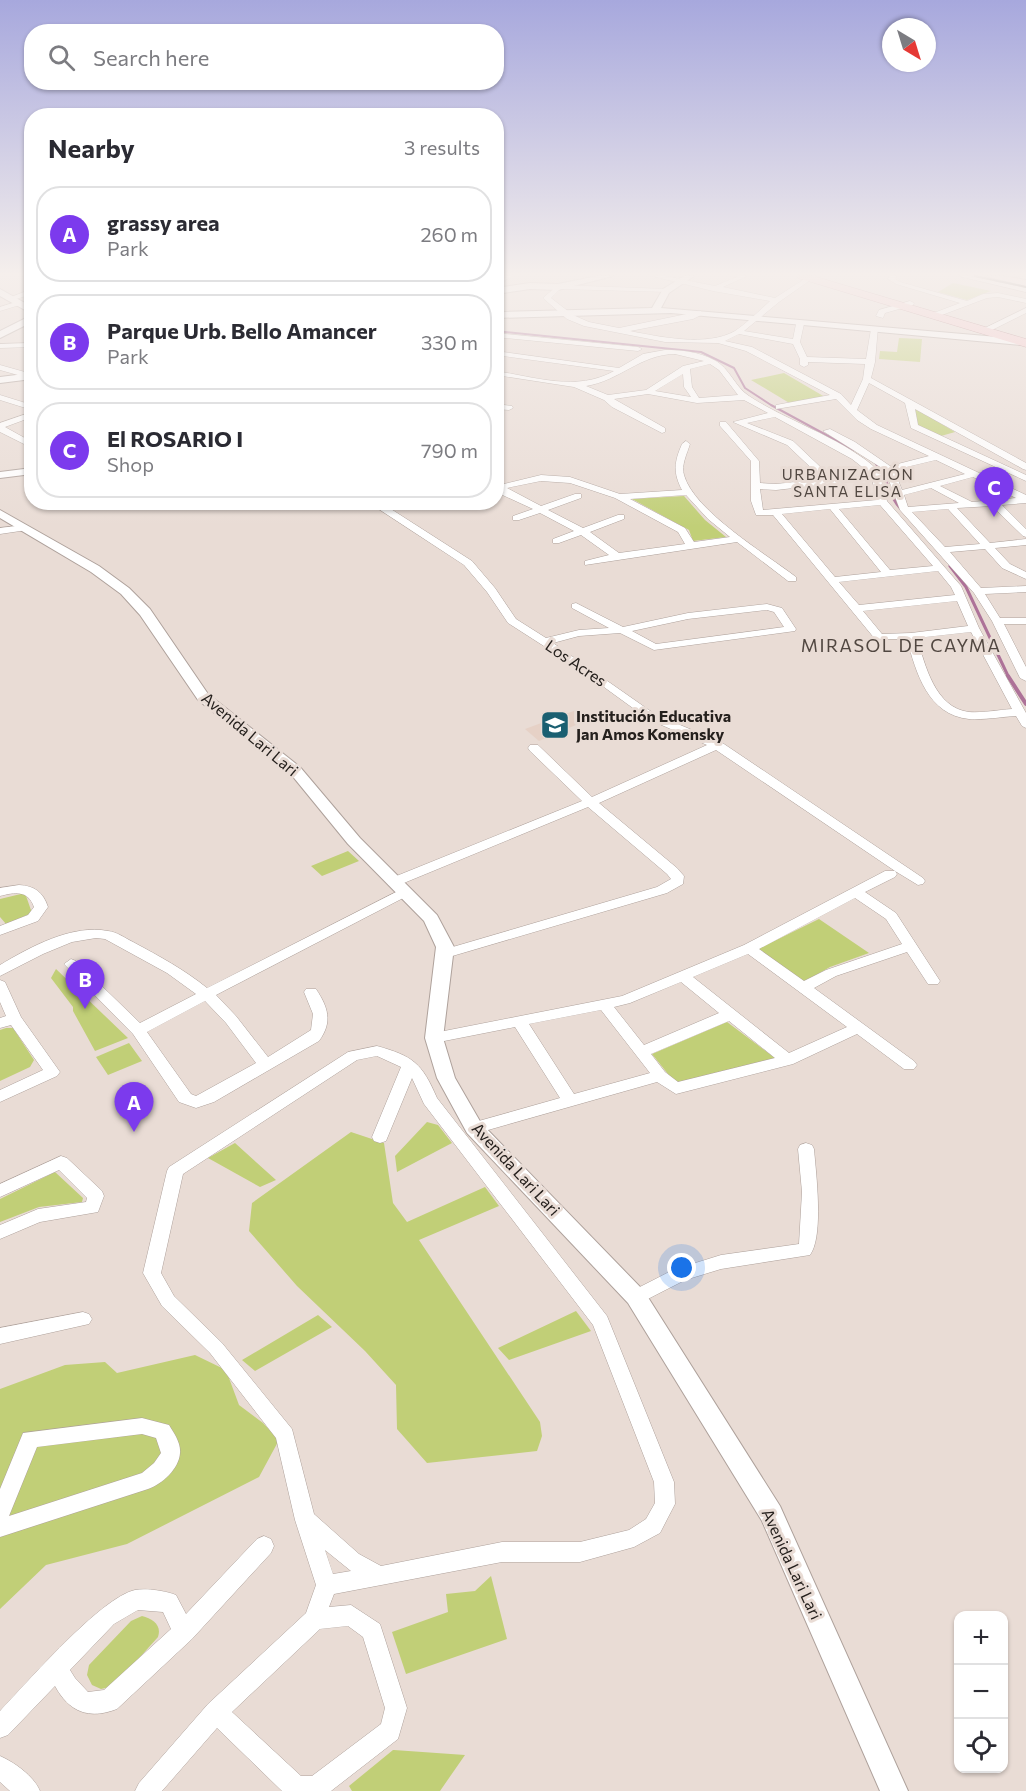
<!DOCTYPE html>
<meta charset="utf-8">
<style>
:root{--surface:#fff;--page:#f7f7f7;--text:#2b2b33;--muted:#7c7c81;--line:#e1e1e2;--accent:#7c3aed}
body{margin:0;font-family:Commissioner,sans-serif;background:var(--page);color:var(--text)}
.controls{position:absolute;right:18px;bottom:18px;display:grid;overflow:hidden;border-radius:12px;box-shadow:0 2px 4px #0004}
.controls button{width:54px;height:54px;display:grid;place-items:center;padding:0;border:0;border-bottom:2px solid var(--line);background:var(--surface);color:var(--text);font:30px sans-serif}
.compass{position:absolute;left:882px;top:18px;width:54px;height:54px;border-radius:50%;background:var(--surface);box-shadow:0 2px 4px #0004;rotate:142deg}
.you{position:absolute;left:682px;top:1268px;width:21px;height:21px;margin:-15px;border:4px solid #fff;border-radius:50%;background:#1a73e8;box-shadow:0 0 0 9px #1a73e833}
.badge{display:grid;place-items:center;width:39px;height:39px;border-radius:50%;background:var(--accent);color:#fff;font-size:20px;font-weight:700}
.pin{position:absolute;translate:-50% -50px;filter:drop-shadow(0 2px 3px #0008)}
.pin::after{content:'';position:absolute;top:32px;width:21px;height:18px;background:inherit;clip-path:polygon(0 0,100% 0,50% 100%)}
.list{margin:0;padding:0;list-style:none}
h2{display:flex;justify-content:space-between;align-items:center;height:78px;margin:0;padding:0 24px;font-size:26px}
h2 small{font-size:20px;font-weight:400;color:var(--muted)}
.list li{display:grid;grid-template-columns:39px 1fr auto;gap:18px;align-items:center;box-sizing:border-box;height:96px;margin:0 12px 12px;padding:0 12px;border:2px solid var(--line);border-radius:24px}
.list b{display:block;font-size:22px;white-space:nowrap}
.list p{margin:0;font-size:20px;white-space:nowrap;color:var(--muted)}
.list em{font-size:20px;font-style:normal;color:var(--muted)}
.icon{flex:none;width:33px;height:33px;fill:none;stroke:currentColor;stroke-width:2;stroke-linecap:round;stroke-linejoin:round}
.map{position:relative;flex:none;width:1026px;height:1791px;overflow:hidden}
.search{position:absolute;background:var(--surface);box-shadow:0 2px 4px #0004;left:24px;top:24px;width:480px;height:66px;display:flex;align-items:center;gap:15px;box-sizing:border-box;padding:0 21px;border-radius:24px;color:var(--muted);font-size:22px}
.panel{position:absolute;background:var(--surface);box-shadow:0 2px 4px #0004;left:24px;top:108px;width:480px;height:402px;border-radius:24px}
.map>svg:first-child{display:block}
</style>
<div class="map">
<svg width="1026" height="1791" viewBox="0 0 1026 1791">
<rect width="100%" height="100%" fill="#e9dcd5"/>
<path fill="#e6d1c6" d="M579,709L592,718L539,741L525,729Z"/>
<path fill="#c1cf77" d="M953,283L991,291L967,300L938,292Z
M899,338L922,339L920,362L879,359L880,351L897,352Z
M784,373L825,397L791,404L751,380Z
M913,407L955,432L941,436L918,425Z
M684,496L705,520L726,537L693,541L689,530L632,499Z
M348,851L359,861L322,876L311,866Z
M25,893L32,913L6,924L0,917V899Z
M819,919L869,953L830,967L804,982L758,949Z
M56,969L128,1038L95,1051L73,1011V1007L51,978Z
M727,1022L775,1058L678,1082L672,1079L652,1054Z
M6,1028H13L34,1060L30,1067L0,1081V1030Z
M129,1043L142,1061L108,1075L96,1057Z
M427,1122L438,1125L452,1143L397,1172L395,1156Z
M351,1132L384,1143L393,1203L407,1222L485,1187L499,1206L419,1240L540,1422L542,1436L537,1451L427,1463L397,1429L396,1385L365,1351L297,1286L249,1231L252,1203Z
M235,1143L276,1180L260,1187L208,1158Z
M55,1172L83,1198L82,1202L39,1207L0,1222V1199Z
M576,1311L591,1331L509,1360L498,1348Z
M318,1315L332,1327L255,1371L242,1360Z
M195,1355L226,1370L239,1405L263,1423L279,1440L259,1477L127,1544L46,1565L0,1609V1389L65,1365L105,1362L117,1373Z
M491,1576L507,1639L406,1674L392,1632L448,1612L446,1594L475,1591Z
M142,1616C153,1619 162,1625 158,1637L114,1686L101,1689L92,1685L87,1675L89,1665L131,1621Z
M393,1750H394L465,1755L440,1791H352L349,1786Z"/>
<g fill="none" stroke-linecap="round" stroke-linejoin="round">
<path stroke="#ad7298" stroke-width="2" d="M496,331L701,352L734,368L745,388L771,405L854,450"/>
<path stroke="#ad7298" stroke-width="3" d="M876,463C888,479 888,496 902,510
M950,566L966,587L1009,678"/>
<path stroke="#ad7298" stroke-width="4" d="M1008,676L1026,704"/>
<g stroke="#aea19b" stroke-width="1">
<path id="minor" d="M504,276H512L496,286V281Z
M652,276H665L715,286L739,276H747L723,287L775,298L809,276H816L779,302L744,331L793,339L796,324L800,322L804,324L800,342L807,357L866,359L871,329L878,327L875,362L871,378L1026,463V470L1023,469L915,409L918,425L1026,475V481L911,428L905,403L869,383L857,410L877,425L1026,495V503L1002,505L1026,529V537L1023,536L992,506L957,508L990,543L1026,539V545L995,548L1010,564L1026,572V579L1002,568L985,549L950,552L981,588L1026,586V592L985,594L1000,618H1026V624H1004L1026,667V681L1020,678L992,621L974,593L900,510L885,470L823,431L830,429L855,442L890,466L929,456L871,429L857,420L836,399L776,409V405L830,395L746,351L718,343L665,342L584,326L567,319L543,298L558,285L666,289L670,291L668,292L560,289L551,298L573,315L589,322L619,328L701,311V315L693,319L630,331C660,337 707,347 735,331C747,323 759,311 770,301L713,291ZM739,334L793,344L800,359V365L804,367L808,365V362L865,364L863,379L851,405L841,394L752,347L725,341ZM936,460L965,474L902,490L894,470ZM973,477L1016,498L972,502L940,486ZM931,488L959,503L908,507L904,495ZM948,509L980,544L945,547L912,512Z
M890,276H897L895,279L900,282L967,301L983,294L998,293L1026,299V303L998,297L987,298L934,318H931V314L960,303L896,284L888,279Z
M958,276H970L1026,288V292Z
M32,289V294L10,301L6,299Z
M910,301L914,303L913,305L885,313L883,318L876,316L879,310Z
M16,302L23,304L0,311V307Z
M1026,308V313L992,330L985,328Z
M496,333L638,347L642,349L638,351L496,337Z
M32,343V347L0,348V344Z
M665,350C682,350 699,352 714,360C730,368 734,386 749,396C786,421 856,443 883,476L881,478L887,501L961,586L979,628L1026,713V728L1022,726L1016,716C1000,717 984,720 969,719C928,715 916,673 907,639H875L773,515H756L751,501V461L720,426V422H726L759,461L760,483L776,484L823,479L787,445L733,422L768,413L744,400L697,403L648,394L614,399L665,428V432L662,433L612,407L604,400L574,387L496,375V371C535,377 577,392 614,371L496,355V351L619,368L643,354ZM675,354L704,361L683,366L646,390L608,395L586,386C619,381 641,354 675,354ZM710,364L719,370L738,395L699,398L692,387L690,369ZM683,374L684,387L691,397L655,391ZM775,417L852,459L871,474L832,478L793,441L747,423ZM872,479L877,500L763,510L760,489L776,490ZM880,505L933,566L890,570L839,509ZM830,509L881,572L835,577L782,514ZM938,571L951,587L955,595L859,605L839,582ZM957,601L968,626L911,633L882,634L863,611ZM971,632L1012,709C998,710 983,713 969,712C935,708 925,665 917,638Z
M0,365L32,374V379L0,370Z
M0,395L32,405V410L0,400Z
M496,404L512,406L513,408L509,410L496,409Z
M32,412V417L5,427L32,442V448L0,432V423Z
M686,441L690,444C687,454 681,465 684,475C694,511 766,554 796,577V581H788L737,542L585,565V561L609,555L581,535L559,543H553V539L574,531L540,513L519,520H513V516L533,509L496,492V483L500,485L541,475L570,477L620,494L682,490C673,473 674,462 682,444ZM541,481L570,483L615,498L678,532L685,544L619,553L590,532L624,519V515H618L583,528L548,510L581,498V494H575L541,506L507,488ZM686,495L708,519L730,537L694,542L685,528L630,499Z
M368,502H380L472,561L495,588L516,619L546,638L579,630L609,628L572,608V604L576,603L623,627L688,613L767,604L782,608L796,629L795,631L654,650L620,633L579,636L553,643L656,715L721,742L923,878L925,881L923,884L918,885L895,871L897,874L895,877L865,892L896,913L940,981L938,984H928L907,952L836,976L814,988L914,1061L917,1065L914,1069H904L857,1034L793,1064L676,1094L657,1082L474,1134L468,1132L466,1128L468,1124L560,1098L515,1027L434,1043L429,1042L426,1038L429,1034L622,996L744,945L885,871H895L716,750L599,803L677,868L684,876L683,884L667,893L449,957H439L437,954L439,951L657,887L671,879L667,874L588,807L399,885H389L387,882L389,879L582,801L530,751L528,748L530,745H538L592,797L707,745L648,719L575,666L508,623L487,592L464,565ZM767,610L774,612L784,627L656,644L632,631L688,619ZM855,898L886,919L902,944L826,970L804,981L759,949ZM748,954L847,1027L789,1053L693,977ZM681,982L719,1013L644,1045L614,1007L630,1003ZM601,1010L650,1073L574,1094L529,1024ZM729,1021L775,1058L678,1082L665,1072L651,1054Z
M24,525L27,526V530L0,534V528Z
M19,885C35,886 43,892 48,907L38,921L0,935V926L28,915L34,907C28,890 15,892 0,896V888Z
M404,888L411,892L409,895L216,995L236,1016L268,1057L311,1030L313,1014L304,992L306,989H316C328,1007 333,1022 319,1041L214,1102L196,1108L179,1102L133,1034L64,964L71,959L76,961L140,1023L196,994L167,973L105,939L96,938L72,942L43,954L0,976V965C30,947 72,924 108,931C117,932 125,938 133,942C159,956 185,970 207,988ZM205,1001L226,1023L256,1063L196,1096L191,1094L147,1032Z
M0,980L5,982L21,1017L60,1072L57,1076L0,1102V1090L43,1070L11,1025L0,1028V1018L6,1016L0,1002Z
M377,1046C413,1056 422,1063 437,1098L607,1316L674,1482L675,1504L660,1533L634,1547L580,1562H502L334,1594L329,1607L351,1605L380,1624L407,1708L398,1739L331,1791H282L217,1728L162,1791H135L139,1783L208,1704L306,1613L316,1585L295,1520L276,1438L210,1353L162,1306L143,1273L167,1171L169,1167L348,1052ZM377,1056L401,1067L372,1137L374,1141L380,1143L386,1141L412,1078L424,1104L593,1325L654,1482L655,1503L646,1519L629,1530L580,1542H502L381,1566L359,1554L314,1514L292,1429L222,1343L174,1296L161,1273L183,1174L357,1060ZM325,1550L351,1571L333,1574ZM348,1626L363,1637L385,1708L381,1724L312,1776H301L232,1712L320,1629Z
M806,1143L812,1145L814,1149C816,1173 824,1236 810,1255L721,1269L685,1280L642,1302L636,1304L630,1302L627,1297L630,1292L673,1270L721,1255L799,1244L802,1192L798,1149L800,1145Z
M61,1156L67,1158L102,1191L104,1196L98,1212L40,1222L0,1239V1225L38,1209L86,1202L87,1198L59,1170L0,1197V1184Z
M83,1312L89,1314L92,1319L89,1324L0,1344V1328Z
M142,1418L169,1425C174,1433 181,1443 180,1453C179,1469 162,1484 148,1489L0,1537V1489L23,1433ZM142,1434L156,1438L161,1453L154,1463L142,1473L9,1516L37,1447Z
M264,1536L271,1539L274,1546L271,1553L192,1639L117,1709C89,1720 69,1712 55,1686L8,1735L0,1738V1711C27,1683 100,1598 135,1590C147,1588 166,1591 176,1595L186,1614L257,1539ZM138,1610L163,1612L171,1629L104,1690L88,1692L75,1678L70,1670L114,1624Z
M0,1756C14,1762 34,1776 40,1791H10L0,1782Z"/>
</g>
<g stroke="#aea19b" stroke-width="2">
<path id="tertiary" d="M598,276H613L558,290L530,289L496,294V288L530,283L558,284Z
M684,276H694L669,293L661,308L1021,339L1026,342L1021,345L671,313L496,318V312L652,308L663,289Z
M0,289L32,307V314L0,296Z
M32,315V322L0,338V331Z
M32,373V379L0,383V377Z
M32,468V474L0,478V472Z
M0,510L99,566L129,588L150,609L208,694L300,767L360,838L437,915L454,947L443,1038L455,1078L481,1123L644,1291L780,1506L908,1791H880L762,1521L628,1303L467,1133L437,1078L425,1038L436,947L424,921L348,844L290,773L198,700L140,615L121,594L91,572L0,518Z"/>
</g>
<g stroke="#aea19b" stroke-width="2">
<path id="secondary" d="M985,276H1003L1026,280V286Z"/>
</g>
<g stroke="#aa7478" stroke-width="1">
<path id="primary" d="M797,276H813L1026,339V347L798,278Z"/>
</g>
<use href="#minor" fill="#fff" fill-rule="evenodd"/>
<use href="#tertiary" fill="#fff" fill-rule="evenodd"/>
<use href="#secondary" fill="#fbe3e5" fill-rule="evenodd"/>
<use href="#primary" fill="#f7c7cb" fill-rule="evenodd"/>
<path stroke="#4e4743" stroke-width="2" d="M975,276L1026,287"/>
</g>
<linearGradient id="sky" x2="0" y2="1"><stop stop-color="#a7a8dd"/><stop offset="0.52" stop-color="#f5efec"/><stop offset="1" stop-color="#f5efec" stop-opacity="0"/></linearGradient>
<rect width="1026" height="527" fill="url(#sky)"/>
<defs>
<g id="school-square" transform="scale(1.5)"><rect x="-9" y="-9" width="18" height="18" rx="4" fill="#1a5f71" stroke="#e9dcd5"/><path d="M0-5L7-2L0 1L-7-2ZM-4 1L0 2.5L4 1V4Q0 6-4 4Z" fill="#fff"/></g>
</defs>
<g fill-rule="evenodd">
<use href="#school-square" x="555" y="725"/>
</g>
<g text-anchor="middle" stroke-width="6" stroke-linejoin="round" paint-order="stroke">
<g font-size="15" letter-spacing="1.5" fill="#514741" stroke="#e9dcd5">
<text x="848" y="480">URBANIZACIÓN<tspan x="848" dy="17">SANTA ELISA</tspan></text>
</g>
<g font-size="16" fill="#25201d" stroke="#e9dcd5">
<text transform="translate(576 663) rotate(34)" y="6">Los Acres</text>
<text transform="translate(250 734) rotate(40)" y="6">Avenida Lari Lari</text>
<text transform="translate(516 1169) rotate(47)" y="6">Avenida Lari Lari</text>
<text transform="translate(792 1564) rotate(65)" y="6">Avenida Lari Lari</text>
</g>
<g font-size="16" font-weight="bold" fill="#25201d" stroke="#e9dcd5" text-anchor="start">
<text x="576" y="722">Institución Educativa<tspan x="576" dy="18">Jan Amos Komensky</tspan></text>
</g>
<g font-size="18" letter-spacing="1.5" fill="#514741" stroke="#e9dcd5">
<text x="901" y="652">MIRASOL DE CAYMA</text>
</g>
</g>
</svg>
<div class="controls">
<button>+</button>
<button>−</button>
<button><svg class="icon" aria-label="locate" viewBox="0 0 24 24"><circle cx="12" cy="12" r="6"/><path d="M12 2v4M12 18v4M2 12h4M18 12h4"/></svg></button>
</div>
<svg class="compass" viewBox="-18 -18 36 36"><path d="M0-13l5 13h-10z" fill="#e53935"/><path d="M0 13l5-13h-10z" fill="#7c7c81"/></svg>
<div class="you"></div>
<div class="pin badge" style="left:134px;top:1132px">A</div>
<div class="pin badge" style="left:85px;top:1009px">B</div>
<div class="pin badge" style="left:994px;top:517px">C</div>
<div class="search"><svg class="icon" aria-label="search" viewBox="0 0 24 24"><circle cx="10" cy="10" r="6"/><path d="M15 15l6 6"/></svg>Search here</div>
<section class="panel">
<h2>Nearby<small>3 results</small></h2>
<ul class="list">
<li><span class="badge">A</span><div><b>grassy area</b><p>Park</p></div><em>260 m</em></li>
<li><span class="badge">B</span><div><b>Parque Urb. Bello Amancer</b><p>Park</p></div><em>330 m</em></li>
<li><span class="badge">C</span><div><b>El ROSARIO I</b><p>Shop</p></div><em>790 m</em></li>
</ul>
</section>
</div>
